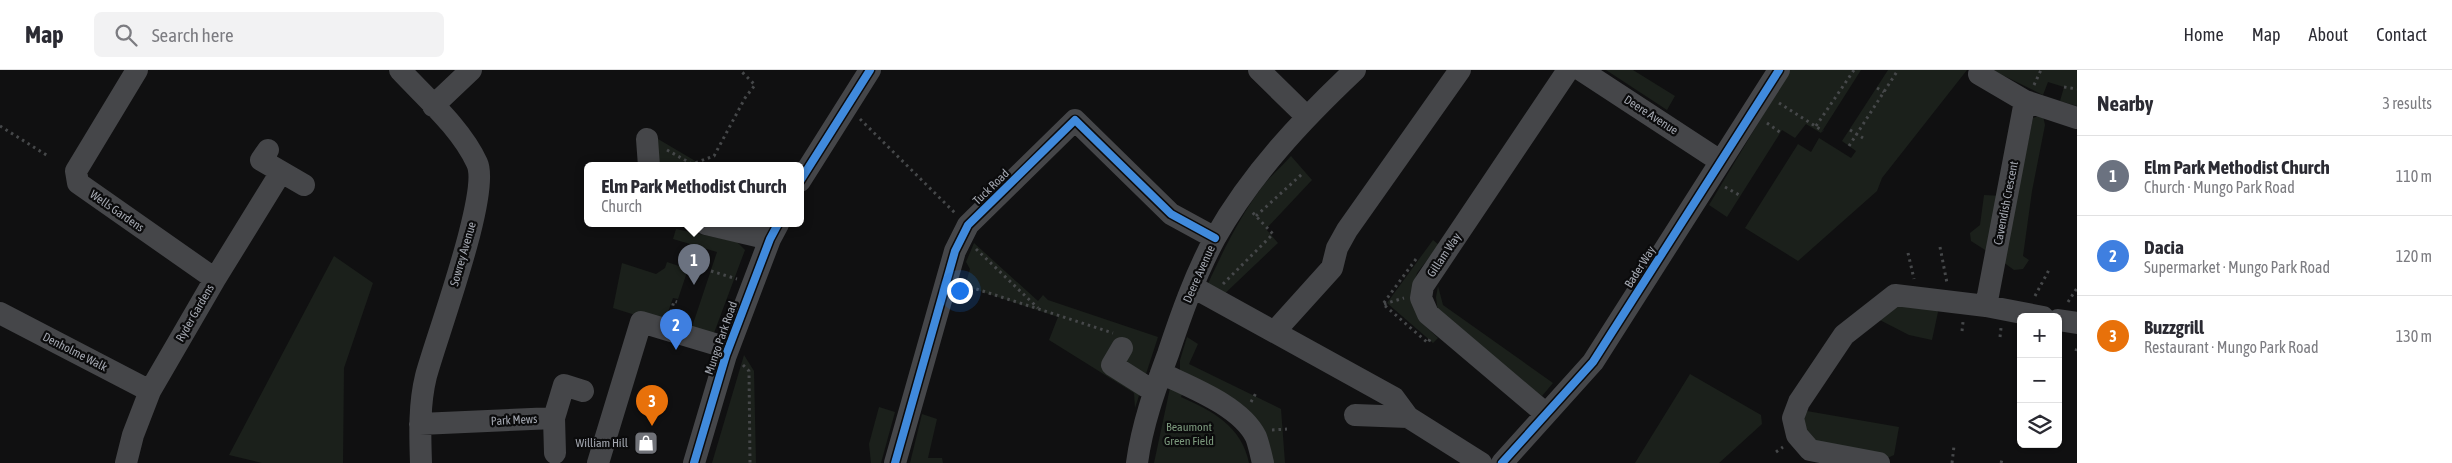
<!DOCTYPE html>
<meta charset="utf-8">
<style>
:root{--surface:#fff;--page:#f2f2f3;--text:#2b2b33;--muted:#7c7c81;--line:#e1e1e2;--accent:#d93025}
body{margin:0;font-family:"Asap Condensed",sans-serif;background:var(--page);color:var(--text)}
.controls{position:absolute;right:15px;bottom:15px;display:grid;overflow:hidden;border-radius:8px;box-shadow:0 1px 4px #0004}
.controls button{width:45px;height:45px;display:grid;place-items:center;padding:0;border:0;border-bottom:1px solid var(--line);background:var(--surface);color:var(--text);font:25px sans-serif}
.you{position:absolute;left:959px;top:220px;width:18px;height:18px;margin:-12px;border:4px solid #fff;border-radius:50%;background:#1a73e8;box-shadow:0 0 0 8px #1a73e833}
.badge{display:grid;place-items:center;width:32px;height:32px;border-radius:50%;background:var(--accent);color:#fff;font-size:16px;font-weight:700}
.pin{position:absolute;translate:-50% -41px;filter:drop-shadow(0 1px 2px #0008)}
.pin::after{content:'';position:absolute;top:26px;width:18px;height:15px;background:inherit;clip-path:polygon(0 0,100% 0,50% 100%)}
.popup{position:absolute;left:584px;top:92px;width:220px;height:65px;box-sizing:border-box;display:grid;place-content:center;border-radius:8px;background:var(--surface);filter:drop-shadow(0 1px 4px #0005);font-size:16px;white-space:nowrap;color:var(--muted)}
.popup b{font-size:19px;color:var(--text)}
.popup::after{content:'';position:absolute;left:50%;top:100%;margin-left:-10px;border:10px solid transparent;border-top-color:var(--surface)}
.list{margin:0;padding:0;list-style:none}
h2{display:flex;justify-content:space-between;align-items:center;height:65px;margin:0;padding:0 20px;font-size:21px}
h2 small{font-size:16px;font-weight:400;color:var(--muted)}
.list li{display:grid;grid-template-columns:32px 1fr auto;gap:15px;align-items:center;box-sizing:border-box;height:80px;padding:0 20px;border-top:1px solid var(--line)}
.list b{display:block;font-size:19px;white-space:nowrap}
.list p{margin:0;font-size:16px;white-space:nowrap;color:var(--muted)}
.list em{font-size:16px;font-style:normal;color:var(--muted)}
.icon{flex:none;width:28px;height:28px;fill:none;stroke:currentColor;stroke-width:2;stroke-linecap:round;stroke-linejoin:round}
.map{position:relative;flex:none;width:2077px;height:393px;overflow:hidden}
header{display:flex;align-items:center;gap:30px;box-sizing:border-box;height:70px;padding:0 25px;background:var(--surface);border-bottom:1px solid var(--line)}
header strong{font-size:24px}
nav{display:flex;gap:28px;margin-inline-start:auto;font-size:18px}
.search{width:350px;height:45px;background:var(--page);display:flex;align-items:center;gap:12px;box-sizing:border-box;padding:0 18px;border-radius:8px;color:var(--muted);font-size:19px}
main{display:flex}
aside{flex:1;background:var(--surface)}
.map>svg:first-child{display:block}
</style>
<header>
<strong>Map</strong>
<div class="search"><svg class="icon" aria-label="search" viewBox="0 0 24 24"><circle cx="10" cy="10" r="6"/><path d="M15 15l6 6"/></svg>Search here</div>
<nav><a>Home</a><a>Map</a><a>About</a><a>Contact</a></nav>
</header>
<main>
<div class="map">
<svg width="2077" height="393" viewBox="0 0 2077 393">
<rect width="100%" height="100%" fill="#101011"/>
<path fill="#1b201b" d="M1606,0H1633L1675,26L1667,40Z
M1790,0H1861L1821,63L1806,54L1795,68L1782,60L1727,147L1709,135Z
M1888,0H1967L1882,108L1877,121L1798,191L1745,158L1798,74L1811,82L1819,68L1851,88L1856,81L1842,71Z
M1992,0H2077V36L2060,31L2064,17L2048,12L2043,25Z
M2038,46H2043L2045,55L2032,121L2023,186L2029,190L2023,199L2014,200L2003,192L2033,48Z
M653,66L697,92L696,96H656Z
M1291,86L1312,110L1266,159L1278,173L1217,231L1202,227C1219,189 1240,144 1266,112C1274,103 1283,95 1291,86Z
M1984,125L2002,126L1993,185L1971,171L1970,163L1980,155Z
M676,159L737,172L745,180L714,263L692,257L717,182L673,169Z
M1433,170L1439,175L1417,203L1413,216L1419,250L1438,268L1433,273L1387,233Z
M974,173L1038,231L1043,225L1048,230L1158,267L1135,338L1134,323L1049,270L1058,247L965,216L970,199L966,192Z
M334,186L373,213L344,298L343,393H262L229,385Z
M667,192L688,199L678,229L673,228L664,254L613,238L622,193L656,204L665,198Z
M1438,216L1443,235L1553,313L1542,326L1438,243L1436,227Z
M1891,233L1934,234L1938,242L1932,270L1909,265L1872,246Z
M1187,267L1198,274L1189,294L1281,339L1285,393H1273L1180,301V290Z
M744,285L754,301L756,393H712Z
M1690,304L1761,345L1762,354L1719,393H1635Z
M1170,318L1184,320L1181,327C1213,341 1242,357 1249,393H1154Z
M879,337L895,342L881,393H871L869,374Z
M1801,340L1899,357L1894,385L1885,389L1814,375L1804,363Z
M922,344L937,349L928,388H942L943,393H910Z"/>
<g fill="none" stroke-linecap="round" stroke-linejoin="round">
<path stroke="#46484a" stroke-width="3" stroke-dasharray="2.5 4" stroke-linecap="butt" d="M2034,15L2041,0
M2064,17L2077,19
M1877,18L1884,22
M1779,33L1823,61
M860,49L955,143
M1767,53L1781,63
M0,56L48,86
M1816,56L1854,0
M1850,60L1863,68
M1849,76L1898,0
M667,80L692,94L714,86L745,28L755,15L740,0
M1725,117L1741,126
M1256,146L1302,104
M1940,177L1947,213
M976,179L1038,238
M1908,183L1914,209
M1416,189L1383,234L1428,273L1430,269
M711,201L737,209
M1223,214L1273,164L1252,142
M964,215L1113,263
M2035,226L2050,198
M2068,232L2077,218
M1384,234L1404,228
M671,242L674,231L677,232
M1962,261L1963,252
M2000,267L2001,258
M2076,281L2077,277
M743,295L749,301L750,393
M1251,332L1256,323
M1272,360L1287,359
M1776,382L1783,377
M1952,393L1954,376
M2001,393L2003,387"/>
<path stroke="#454649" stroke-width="22" d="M137,0L76,101L78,113L215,209
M400,0C426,28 461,58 477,93C491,122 436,268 426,306C419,334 420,364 421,393
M1259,0L1306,46
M1581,0L1720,91
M1979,4L2025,31L2077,48
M433,36L471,0
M647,69L649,96
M268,80L261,90L304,115
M800,111L870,0
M706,154L770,169
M1193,217L1394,328L1408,347L1481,393
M1986,236L2025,31
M0,243L150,321
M2058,250L2077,253
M1275,261L1332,198L1337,178L1347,160L1460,0
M1122,278L1112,295L1153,321
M1161,303C1190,317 1241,336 1256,367C1259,375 1261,385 1263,393
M1546,344L1428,244L1421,228L1423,216L1568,0
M1355,345L1408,347
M554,348L555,383
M420,354L554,348L564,315L583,321
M126,393L133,365L150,321L215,209L281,102
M598,393L641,252L728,278
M694,393L726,285L770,169L778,154
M895,393L955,181L968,155L1075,50L1171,144L1215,168
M1137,393C1142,355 1155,319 1168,284C1181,245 1195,205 1215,168C1251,104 1302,50 1355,0
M1502,393L1593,292L1779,0
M1879,393L1810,380L1797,365L1793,348L1799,332L1844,265L1895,225L1986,236L2043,247"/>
<g stroke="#0b0b0c" stroke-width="11">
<path id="cycleway" d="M800,111L870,0
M694,393L726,285L770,169L778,154
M895,393L955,181L968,155L1075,50L1171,144L1215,168
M1502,393L1593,292L1779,0"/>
</g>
<use href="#cycleway" stroke="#408adc" stroke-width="8"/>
</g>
<defs>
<g id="shop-square" transform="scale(1.25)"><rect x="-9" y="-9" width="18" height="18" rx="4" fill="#707278" stroke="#0b0b0c"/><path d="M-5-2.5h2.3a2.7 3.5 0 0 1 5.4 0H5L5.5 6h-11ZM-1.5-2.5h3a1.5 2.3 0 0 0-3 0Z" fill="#fff"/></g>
</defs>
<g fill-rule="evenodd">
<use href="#shop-square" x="646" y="373"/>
</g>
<g text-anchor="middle" stroke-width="4.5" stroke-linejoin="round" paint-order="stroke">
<g font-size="12" fill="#a3a7b0" stroke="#0b0b0c">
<text transform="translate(1651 45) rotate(33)" y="4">Deere Avenue</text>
<text transform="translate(991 117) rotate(-44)" y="4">Tuck Road</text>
<text transform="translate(2006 133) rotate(-79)" y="4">Cavendish Crescent</text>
<text transform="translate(117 141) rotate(35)" y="4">Wells Gardens</text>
<text transform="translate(463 184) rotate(-74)" y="4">Sowrey Avenue</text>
<text transform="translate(1444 185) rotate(-56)" y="4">Gillam Way</text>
<text transform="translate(1640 197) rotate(-58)" y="4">Bader Way</text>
<text transform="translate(1199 204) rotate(-66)" y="4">Deere Avenue</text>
<text transform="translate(195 243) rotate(-60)" y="4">Ryder Gardens</text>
<text transform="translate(721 268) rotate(-71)" y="4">Mungo Park Road</text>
<text transform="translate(75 282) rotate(27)" y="4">Denholme Walk</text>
<text transform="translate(514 350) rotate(-3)" y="4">Park Mews</text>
</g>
<g font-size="12" fill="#7c997d" stroke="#0b0b0c">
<text x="1189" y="361">Beaumont<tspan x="1189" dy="14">Green Field</tspan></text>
</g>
<g font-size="12" fill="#a3a7b0" stroke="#0b0b0c" text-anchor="end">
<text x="628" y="377">William Hill</text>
</g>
</g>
</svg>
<div class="controls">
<button>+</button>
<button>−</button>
<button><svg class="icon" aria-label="layers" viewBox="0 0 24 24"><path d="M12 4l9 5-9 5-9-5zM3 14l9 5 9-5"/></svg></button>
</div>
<div class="you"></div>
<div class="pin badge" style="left:694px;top:215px;background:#6b7280">1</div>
<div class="popup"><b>Elm Park Methodist Church</b>Church</div>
<div class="pin badge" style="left:676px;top:280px;background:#3f7fe0">2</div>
<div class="pin badge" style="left:652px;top:356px;background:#e8710a">3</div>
</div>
<aside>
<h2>Nearby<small>3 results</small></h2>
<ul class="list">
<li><span class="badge" style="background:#6b7280">1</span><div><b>Elm Park Methodist Church</b><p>Church · Mungo Park Road</p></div><em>110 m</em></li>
<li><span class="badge" style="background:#3f7fe0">2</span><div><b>Dacia</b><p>Supermarket · Mungo Park Road</p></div><em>120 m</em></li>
<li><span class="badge" style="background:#e8710a">3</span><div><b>Buzzgrill</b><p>Restaurant · Mungo Park Road</p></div><em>130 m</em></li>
</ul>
</aside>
</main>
